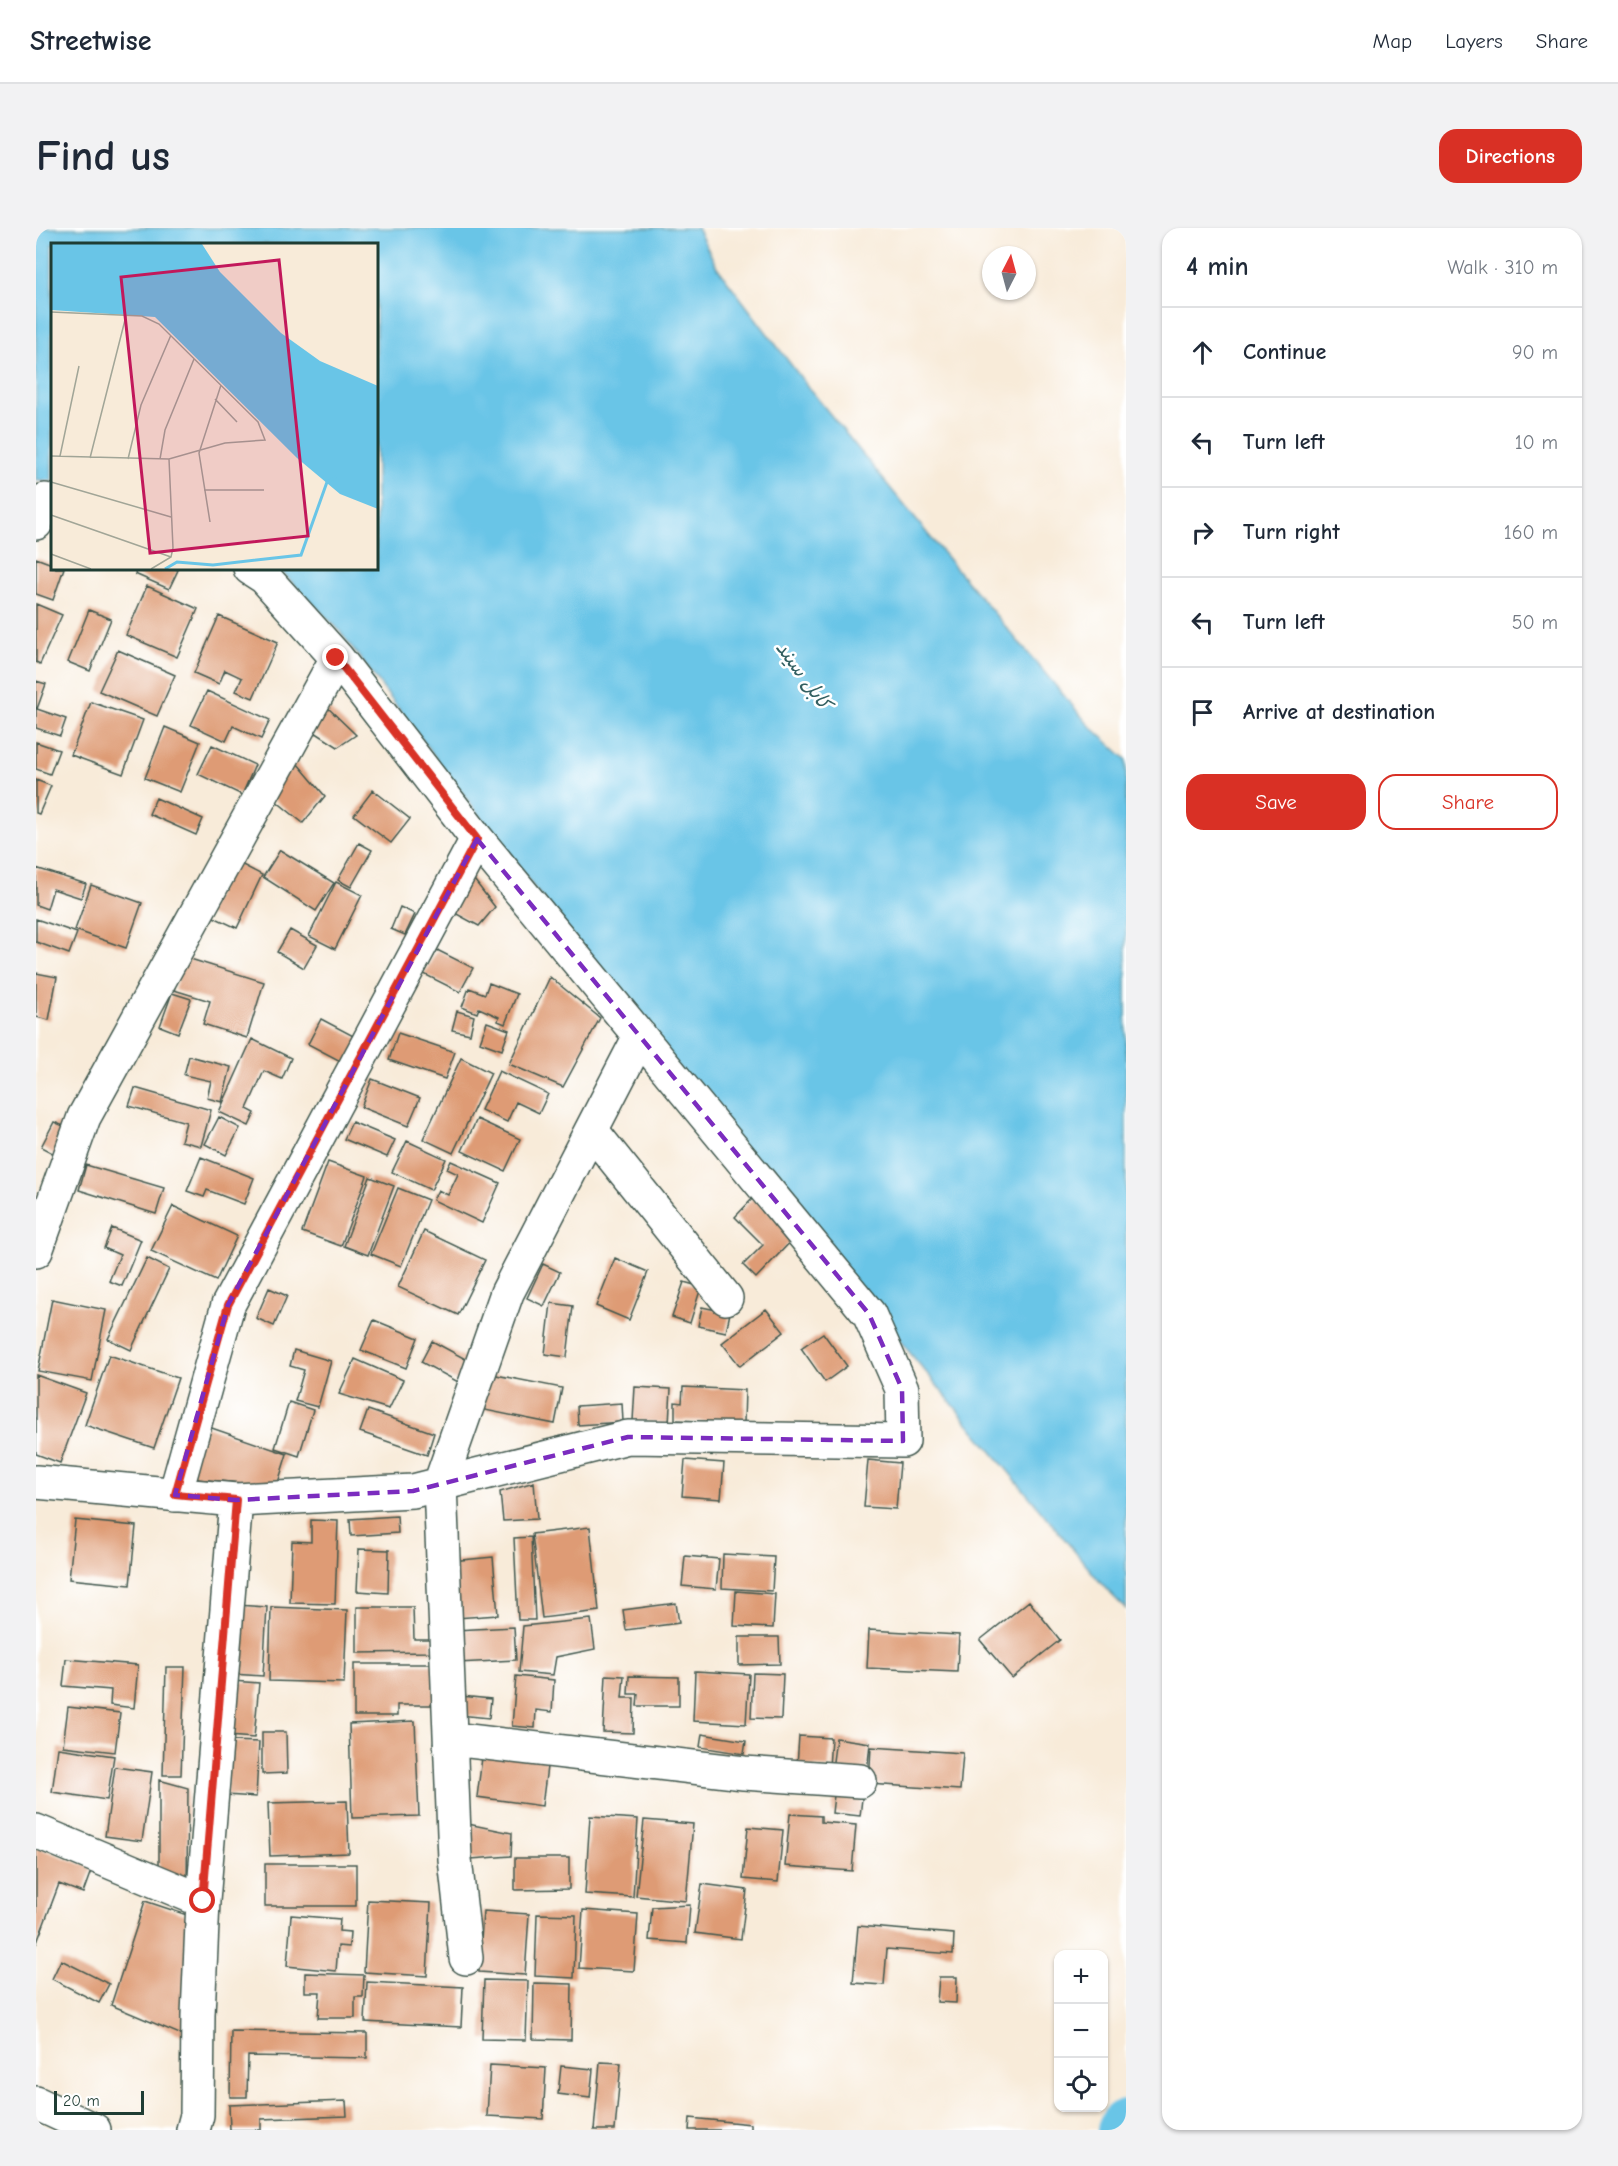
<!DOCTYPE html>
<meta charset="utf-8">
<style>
:root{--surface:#fff;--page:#f2f2f3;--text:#1f2937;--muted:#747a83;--line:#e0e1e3;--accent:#d93025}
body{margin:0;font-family:"Comic Neue","Playpen Sans Arabic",sans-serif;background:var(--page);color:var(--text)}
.controls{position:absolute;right:18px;bottom:18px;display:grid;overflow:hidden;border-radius:12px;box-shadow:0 2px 4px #0004}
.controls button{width:54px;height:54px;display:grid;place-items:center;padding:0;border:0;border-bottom:2px solid var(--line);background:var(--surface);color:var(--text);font:30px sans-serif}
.compass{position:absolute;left:946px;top:18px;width:54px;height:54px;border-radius:50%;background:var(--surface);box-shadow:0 2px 4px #0004;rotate:6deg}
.scale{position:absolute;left:18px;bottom:15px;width:90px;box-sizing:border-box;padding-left:6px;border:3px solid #1f3d34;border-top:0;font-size:16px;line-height:21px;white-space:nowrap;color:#1f3d34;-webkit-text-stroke:4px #fff;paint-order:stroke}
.stop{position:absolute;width:18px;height:18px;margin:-14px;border:4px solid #d93025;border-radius:50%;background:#fff}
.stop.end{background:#d93025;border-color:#fff;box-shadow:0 2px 6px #0008}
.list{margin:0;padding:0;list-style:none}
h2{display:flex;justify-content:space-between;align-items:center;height:78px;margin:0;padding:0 24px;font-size:26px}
h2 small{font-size:20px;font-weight:400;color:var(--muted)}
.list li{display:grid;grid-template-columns:39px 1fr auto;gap:18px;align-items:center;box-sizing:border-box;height:90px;padding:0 24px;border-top:2px solid var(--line)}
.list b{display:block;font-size:22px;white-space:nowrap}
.list em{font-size:20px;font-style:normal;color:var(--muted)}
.actions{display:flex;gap:12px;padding:18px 24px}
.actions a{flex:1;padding:14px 0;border:2px solid var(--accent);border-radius:18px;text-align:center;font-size:21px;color:var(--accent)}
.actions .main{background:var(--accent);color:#fff}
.icon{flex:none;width:33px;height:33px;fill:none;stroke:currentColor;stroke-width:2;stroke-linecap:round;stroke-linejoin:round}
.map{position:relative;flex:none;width:1090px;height:1902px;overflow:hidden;border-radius:18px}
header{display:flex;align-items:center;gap:36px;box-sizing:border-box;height:84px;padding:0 30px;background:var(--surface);border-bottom:2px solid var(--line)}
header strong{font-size:28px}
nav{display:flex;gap:33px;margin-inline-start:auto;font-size:21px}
.intro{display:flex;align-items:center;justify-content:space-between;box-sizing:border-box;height:144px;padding:0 36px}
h1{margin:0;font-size:42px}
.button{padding:15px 27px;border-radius:18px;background:var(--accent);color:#fff;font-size:21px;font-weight:700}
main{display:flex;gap:36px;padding:0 36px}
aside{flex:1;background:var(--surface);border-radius:18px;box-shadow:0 2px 4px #0004}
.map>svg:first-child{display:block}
</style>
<header>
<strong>Streetwise</strong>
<nav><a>Map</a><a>Layers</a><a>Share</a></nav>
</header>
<div class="intro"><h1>Find us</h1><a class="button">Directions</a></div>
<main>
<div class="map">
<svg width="1090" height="1902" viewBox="0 0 1090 1902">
<rect width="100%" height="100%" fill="#fff"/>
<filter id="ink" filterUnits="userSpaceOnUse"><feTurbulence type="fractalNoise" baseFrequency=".0167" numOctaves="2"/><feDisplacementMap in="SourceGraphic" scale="12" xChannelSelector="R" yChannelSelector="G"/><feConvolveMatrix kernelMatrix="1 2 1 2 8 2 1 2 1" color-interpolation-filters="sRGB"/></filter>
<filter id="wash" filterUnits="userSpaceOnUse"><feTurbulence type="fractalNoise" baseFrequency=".008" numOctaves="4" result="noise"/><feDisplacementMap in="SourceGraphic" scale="24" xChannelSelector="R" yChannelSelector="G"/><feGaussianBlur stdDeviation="1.35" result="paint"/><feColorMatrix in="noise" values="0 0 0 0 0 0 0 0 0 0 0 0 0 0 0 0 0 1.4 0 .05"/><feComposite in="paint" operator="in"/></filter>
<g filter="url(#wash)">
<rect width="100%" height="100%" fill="#f8ebd9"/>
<path fill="#69c5e7" stroke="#44818e" stroke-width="1.5" d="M0,0H661L681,39L772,159L908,326L1052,496L1090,531V1381L1070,1361L796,1031L500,662L302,401L243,341L340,340V16H16V253L0,252Z"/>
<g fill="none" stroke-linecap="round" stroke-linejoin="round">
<path stroke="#69c5e7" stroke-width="54" d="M1088,1902L1090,1898"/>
</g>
<g id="blocks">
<path fill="#de9b75" d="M0,330L16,336V340H28L17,372L0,366Z
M101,340H138L142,342L133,361L99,346Z
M111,358L162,381L141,429L90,407Z
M0,376L26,387L4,436L0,434Z
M53,382L75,391L54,443L32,434Z
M183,388L242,414L217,470L200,463L206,450L189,442L183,456L158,445Z
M82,422L139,447L121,488L63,463Z
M0,453L10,456L1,481L30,491L24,508L0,500Z
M171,463L234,492L225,511L197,498L190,513L155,497Z
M55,474L107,492L87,546L35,527Z
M289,477L320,507L302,519L274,501Z
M129,499L164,514L144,564L109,550Z
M0,514L23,522L14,546L0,541Z
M176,517L219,537L206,567L162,546Z
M256,529L289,568L267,595L234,568Z
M0,552L15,558L3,586L0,585Z
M337,562L374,591L355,615L318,587Z
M120,570L167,591L160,607L113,586Z
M323,615L336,622L315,659L302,652Z
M244,622L298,655L280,683L227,649Z
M197,632L226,647L201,700L171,686Z
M0,640L50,656L45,670L17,661L11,681L0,677Z
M432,644L459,679L443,698L415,683Z
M300,654L326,667L299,721L273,708Z
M55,657L106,675L90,720L39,702Z
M364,679L379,686L369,707L355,701Z
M0,691L41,705L33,726L0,714Z
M254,702L281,717L268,740L241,724Z
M401,722L437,740L424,764L388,746Z
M148,729L228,754L211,810L167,796L174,773L138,762Z
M0,745L21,749L13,792L0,789Z
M514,749L564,790L527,859L473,836Z
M453,755L481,766L469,796L462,793L463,789L443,780L441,785L426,779L433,760L449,766Z
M136,765L155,771L142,805L124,798Z
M421,783L438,788L434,806L416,802Z
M285,791L325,812L312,837L272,816Z
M451,794L473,802L466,822L444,814Z
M362,805L419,824L409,851L353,832Z
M216,811L255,830L246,851L228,843L211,881L219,885L213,898L183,884Z
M153,828L195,839L186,874L171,870L175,853L148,847Z
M425,830L455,845L417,925L387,911Z
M463,843L512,866L503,885L480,874L471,894L445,882Z
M336,851L384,870L372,898L325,879Z
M99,860L175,882L165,918L145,913L150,894L93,878Z
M183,889L204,900L190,927L169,916Z
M441,891L484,911L469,943L426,923Z
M18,894L37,902L24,929L5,919Z
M316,894L359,912L351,929L308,911Z
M371,913L410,931L395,962L356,944Z
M165,929L218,950L208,976L171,962L168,969L151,963Z
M415,933L464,955L446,995L397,972L402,962L412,967L422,946L411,941Z
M292,934L331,948L305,1018L266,1004Z
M50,937L128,960L120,986L43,962Z
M334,949L358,958L332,1027L308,1018Z
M362,960L392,972L365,1038L335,1026Z
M718,969L759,1009L720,1050L707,1037L727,1017L699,989Z
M137,978L201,1008L180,1053L115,1023Z
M76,1000L105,1012L86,1058L73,1053L84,1027L68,1020Z
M388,1003L449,1032L422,1087L362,1059Z
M111,1030L133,1041L95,1122L72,1111Z
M579,1030L612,1044L593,1092L560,1078Z
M507,1036L524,1044L508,1078L491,1070Z
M648,1054L665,1059L654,1095L636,1089Z
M233,1060L251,1068L238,1098L220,1090Z
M16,1071L70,1082L56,1153L2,1143Z
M515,1075L537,1078L531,1129L509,1126Z
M666,1079L694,1085L690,1104L662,1098Z
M730,1081L748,1104L704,1138L686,1115Z
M338,1092L382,1110L370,1140L325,1122Z
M787,1105L811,1138L789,1154L765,1120Z
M396,1113L435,1134L424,1155L385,1134Z
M258,1122L295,1133L282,1179L259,1173L268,1142L254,1138Z
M73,1127L142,1150L118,1220L49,1197Z
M319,1131L367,1152L353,1181L303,1166Z
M450,1145L526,1160L519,1196L444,1181Z
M0,1147L50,1165L24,1235L0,1226Z
M599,1159L635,1161L633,1195L597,1193Z
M647,1159L709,1162L708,1195L639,1192V1174L646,1175Z
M253,1174L277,1182L263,1228L239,1220Z
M586,1175L587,1194L542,1197L541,1178Z
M332,1182L398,1205L391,1227L324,1204Z
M167,1197L251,1226L241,1258L148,1250Z
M649,1232L688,1235L685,1271L646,1268Z
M832,1232L864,1235L860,1281L828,1279Z
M498,1254L501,1291L467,1293L464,1264Z
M361,1288L362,1305L315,1308L314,1291Z
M39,1292L100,1298L94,1357L33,1351Z
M275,1292L302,1293L299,1376L254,1375L256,1313L275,1314Z
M554,1299L563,1383L506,1390L496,1306Z
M495,1309L499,1392H482L478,1310Z
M323,1321L353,1322L352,1365L321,1363Z
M687,1326L738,1329L736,1363L686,1360Z
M649,1328L683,1331L680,1361L646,1358Z
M457,1329L462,1387L420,1390L415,1333Z
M700,1363L739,1366L737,1400L698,1398Z
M993,1373L1024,1412L976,1450L944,1412Z
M640,1375L643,1395L590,1402L587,1382Z
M201,1377L231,1379L227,1448L196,1446Z
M235,1379L311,1382L308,1455L233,1453Z
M321,1379H377L378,1411H396V1424L321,1425Z
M555,1391L559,1421L520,1429L517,1447L483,1444L487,1398Z
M478,1399L480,1432L421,1435L419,1402Z
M833,1402L923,1407L921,1444L831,1440Z
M703,1409H743L744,1436L703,1437Z
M30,1431L102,1437L98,1480L74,1477L75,1462L27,1458Z
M318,1436H399L400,1477H361V1488H318Z
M130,1439H149L145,1547H127Z
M659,1443L713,1446L710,1496L657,1493Z
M717,1445L747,1446L745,1491L715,1490Z
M570,1447L588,1448L586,1470H598L597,1505L567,1504Z
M480,1448L518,1452L516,1484L500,1482L499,1500L476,1498Z
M593,1448L643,1449V1478H601L602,1466H592Z
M196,1453L223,1455L218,1510L192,1508Z
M425,1468L455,1471L453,1490L423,1487Z
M32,1479L84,1485L79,1524L27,1518Z
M379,1493L383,1588L316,1590L313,1496Z
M226,1504H250L251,1545L226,1546Z
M666,1506L710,1513L708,1526L664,1519Z
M763,1508L795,1510L793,1540L761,1538Z
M800,1510L834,1515L831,1545L796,1541Z
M193,1513L223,1514L220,1569L190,1567Z
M835,1519L927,1525L924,1562L833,1556Z
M22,1520L78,1528L71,1572L16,1564Z
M447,1522L512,1531L506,1578L441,1569Z
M79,1539L116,1544L106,1613L69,1608Z
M123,1552L152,1560L151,1653L123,1640Z
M799,1558L827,1562L824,1588L796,1585Z
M311,1573L313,1625L234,1628L232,1575Z
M754,1586L785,1588V1594L820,1597L816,1643L749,1638Z
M554,1588L602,1591L597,1669L549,1666Z
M608,1592L657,1596L650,1673L600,1668Z
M432,1596L476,1605L475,1628L435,1631Z
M712,1599L747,1602L742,1654L707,1651Z
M0,1619L56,1640L47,1665L23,1656L0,1717Z
M479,1630H533V1661L479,1662Z
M229,1636H320V1678H229Z
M666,1656L711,1662L705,1711L659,1705Z
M332,1672L395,1675L391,1748L328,1744Z
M109,1673L157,1689L153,1810L75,1777Z
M654,1677L651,1715L613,1712L616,1679Z
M547,1682L602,1686L598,1743L543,1740Z
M447,1683L493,1686L489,1747L443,1744Z
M501,1686L540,1687L538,1750L499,1748Z
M255,1687L304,1691L303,1703L314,1704L313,1719L302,1718L300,1743L251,1738Z
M822,1698L918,1706L917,1726L851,1721L848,1757L817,1755Z
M25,1732L73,1756L63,1775L16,1751Z
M269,1745L328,1747L327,1769H319V1790H282L284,1764H269Z
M903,1749H921L920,1775L901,1774Z
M448,1752L492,1753L490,1812L446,1811Z
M331,1754L427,1759L425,1799L329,1794Z
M498,1755L536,1756L535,1812L497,1811Z
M195,1803L331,1805V1830L212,1828L211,1869H194Z
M564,1834L585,1835L579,1902H558Z
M454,1837L510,1840L507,1891L451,1888Z
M525,1838L557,1841L554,1870L522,1866Z
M310,1873L311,1888L225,1891V1902H194L193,1877Z
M654,1890L715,1896V1902H653Z"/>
</g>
</g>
<g filter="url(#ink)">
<use href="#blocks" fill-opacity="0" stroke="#40574d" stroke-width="1.5"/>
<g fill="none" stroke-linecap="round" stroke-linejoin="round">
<g stroke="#40574d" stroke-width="36">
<path id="minor" d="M0,295L9,272
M556,903L690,1070
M0,1023L48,889L301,430
M0,1254L200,1272L377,1263L592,1209L867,1213L866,1161L833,1086L441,611L301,430L228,349L214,340
M139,1267L192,1077L441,611
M416,1511L708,1545L824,1553
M0,1603L167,1673
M430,1730L419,1631L404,1256L471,1065L604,808
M0,1875L58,1902
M157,1902L161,1887L162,1787L167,1673L200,1272"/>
</g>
<use href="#minor" stroke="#fff" stroke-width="33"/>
</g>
</g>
<g fill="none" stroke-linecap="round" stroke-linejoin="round" filter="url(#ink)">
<path stroke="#d93025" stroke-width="8" d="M167,1673L200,1272L139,1266L192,1077L441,611L300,430"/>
</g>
<path fill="none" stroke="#7b2cbf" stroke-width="4.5" stroke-dasharray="12 8" stroke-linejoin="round" d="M441,611L833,1086L866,1161L867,1213L592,1209L377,1263L200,1272L139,1267L192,1077Z"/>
<g text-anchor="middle" stroke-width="5" stroke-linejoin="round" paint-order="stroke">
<g font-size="20" font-style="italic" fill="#325f61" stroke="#fff">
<text transform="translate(768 447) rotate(54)" y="7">کابل سيند</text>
</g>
</g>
<g transform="translate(15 15)">
<rect width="327" height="327" fill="#f8ebd9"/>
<path d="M0,1H151L169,29L230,90L269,118L327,143V266L289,251L246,215L104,74L0,67Z" fill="#69c5e7"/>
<path fill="none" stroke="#69c5e7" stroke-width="3" d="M114,326L126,319L162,322L250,312L276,239L285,234"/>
<path fill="none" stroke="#a1a597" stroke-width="1.5" d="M0,69L91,73L108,81L207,179L214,197L174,200L118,216L0,213M164,156L186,179M9,213L28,123M39,215L75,73M77,216L90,162L120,92M109,216L114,187L143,116M0,239L120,274M153,247H213M0,272L120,314M159,279L148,210L170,142M0,311L40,326M100,326L120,314L122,305L118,216"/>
<path fill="#c2185b" fill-opacity="0.15" stroke="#c2185b" stroke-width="3" d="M228,17L257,293L99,310L70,34Z"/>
<rect width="327" height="327" fill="none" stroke="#1f3d34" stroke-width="3"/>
</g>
</svg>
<div class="controls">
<button>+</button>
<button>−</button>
<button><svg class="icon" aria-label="locate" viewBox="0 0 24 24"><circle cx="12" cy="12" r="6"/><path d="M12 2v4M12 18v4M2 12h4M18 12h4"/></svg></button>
</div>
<svg class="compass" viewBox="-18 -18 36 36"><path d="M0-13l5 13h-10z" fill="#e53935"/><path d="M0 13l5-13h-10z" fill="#747a83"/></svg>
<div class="scale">20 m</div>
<div class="stop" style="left:167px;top:1673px"></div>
<div class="stop end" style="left:300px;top:430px"></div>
</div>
<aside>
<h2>4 min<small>Walk · 310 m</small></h2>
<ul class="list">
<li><svg class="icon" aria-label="ahead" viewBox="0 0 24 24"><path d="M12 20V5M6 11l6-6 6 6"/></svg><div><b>Continue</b></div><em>90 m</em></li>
<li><svg class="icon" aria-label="left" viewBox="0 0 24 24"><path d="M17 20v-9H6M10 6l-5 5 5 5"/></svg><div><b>Turn left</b></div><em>10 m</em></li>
<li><svg class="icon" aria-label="right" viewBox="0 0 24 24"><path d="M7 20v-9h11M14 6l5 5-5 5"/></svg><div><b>Turn right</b></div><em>160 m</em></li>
<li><svg class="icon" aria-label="left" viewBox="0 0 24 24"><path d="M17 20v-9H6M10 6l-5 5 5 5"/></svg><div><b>Turn left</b></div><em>50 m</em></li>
<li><svg class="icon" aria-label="arrive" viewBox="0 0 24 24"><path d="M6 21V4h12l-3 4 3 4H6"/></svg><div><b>Arrive at destination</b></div></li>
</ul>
<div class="actions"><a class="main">Save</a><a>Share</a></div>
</aside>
</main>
